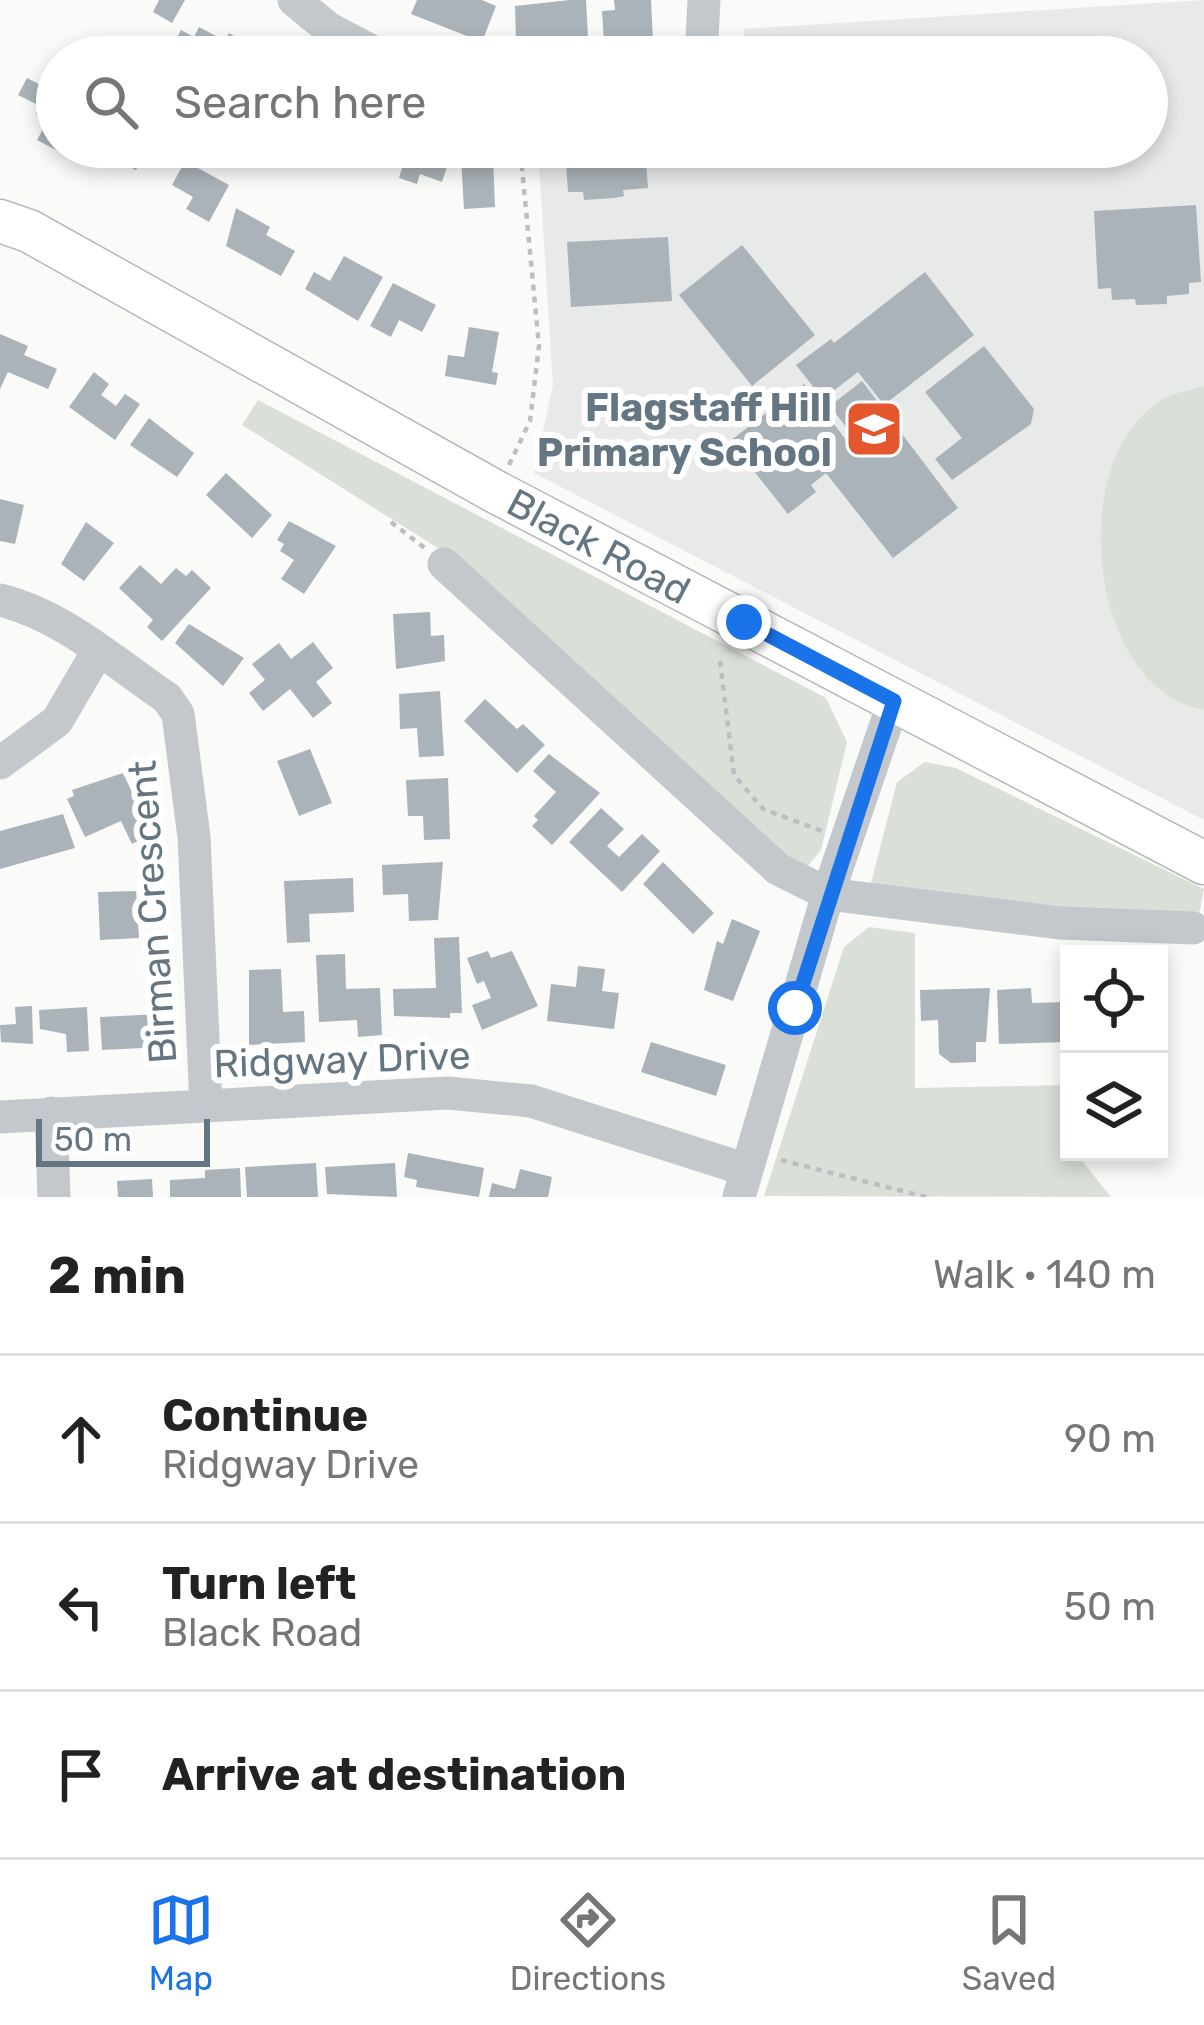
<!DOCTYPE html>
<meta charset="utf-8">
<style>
:root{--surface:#fff;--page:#f2f2f2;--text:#222;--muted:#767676;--line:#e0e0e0;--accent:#1a73e8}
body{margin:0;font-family:Rubik,sans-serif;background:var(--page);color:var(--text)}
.controls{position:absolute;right:36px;bottom:36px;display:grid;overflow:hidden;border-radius:0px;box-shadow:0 6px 18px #0003}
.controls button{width:108px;height:108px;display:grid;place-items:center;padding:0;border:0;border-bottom:3px solid var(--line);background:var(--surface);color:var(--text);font:60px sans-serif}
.scale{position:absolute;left:36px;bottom:30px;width:174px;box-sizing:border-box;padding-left:12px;border:6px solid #657683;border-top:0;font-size:33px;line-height:42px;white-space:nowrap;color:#657683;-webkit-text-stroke:9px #fff;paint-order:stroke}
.stop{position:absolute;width:36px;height:36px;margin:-27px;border:9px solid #1a73e8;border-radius:50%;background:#fff}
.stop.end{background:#1a73e8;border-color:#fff;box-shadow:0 3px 12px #0008}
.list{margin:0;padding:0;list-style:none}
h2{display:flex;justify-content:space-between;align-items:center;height:156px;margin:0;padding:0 48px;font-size:51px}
h2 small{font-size:39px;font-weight:400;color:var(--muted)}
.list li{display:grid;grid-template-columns:78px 1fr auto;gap:36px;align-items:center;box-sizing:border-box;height:168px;padding:0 48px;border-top:3px solid var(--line)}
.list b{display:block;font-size:45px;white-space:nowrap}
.list p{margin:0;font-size:39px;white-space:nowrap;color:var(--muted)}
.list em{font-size:39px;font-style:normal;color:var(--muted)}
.icon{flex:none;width:66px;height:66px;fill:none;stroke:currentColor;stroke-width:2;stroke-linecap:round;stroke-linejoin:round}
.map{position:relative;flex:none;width:1204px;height:1197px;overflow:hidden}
.search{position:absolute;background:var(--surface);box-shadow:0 6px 18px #0003;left:36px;right:36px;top:36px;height:132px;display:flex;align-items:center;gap:30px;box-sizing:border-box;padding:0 42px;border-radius:66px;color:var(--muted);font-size:45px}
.sheet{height:660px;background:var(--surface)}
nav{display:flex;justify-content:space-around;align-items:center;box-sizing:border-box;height:168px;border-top:3px solid var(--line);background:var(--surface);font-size:33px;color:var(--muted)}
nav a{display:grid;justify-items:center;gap:6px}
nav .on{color:var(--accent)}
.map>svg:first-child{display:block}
</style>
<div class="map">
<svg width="1204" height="1197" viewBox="0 0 1204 1197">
<rect width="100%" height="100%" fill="#fafaf8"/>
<path fill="#e8e9e9" d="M1204,0V820L534,473L553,385L538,147H1147V57H743L744,29Z"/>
<path fill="#dadfd7" d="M1204,386V710C1089,691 1064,461 1160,401C1172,393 1191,390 1204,386Z
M258,400L826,698L847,742L821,850L807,867L788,868L449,555L242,425Z
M925,762L956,768L1204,889L1198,920L869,891L897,782Z
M869,927L915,933V1088L1069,1085V1152H1075L1111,1197L764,1196L844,947Z"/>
<path fill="#aab3b9" d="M159,0H185L172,23L153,12Z
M417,0H482L496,6L482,42L411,14Z
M570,0H586L588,38L516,41L515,6Z
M614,0H651L653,41L604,43L602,11L615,10Z
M199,27L216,36L211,45L220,49L229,33L246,43L238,57H190L172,47L181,30L194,37Z
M27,78L57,93L62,153L37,140L48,120L36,114L40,106L18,95Z
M79,147H142L147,149L136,170L103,154L98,165L76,154Z
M391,147H429L451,155L442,182L420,174L417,184L399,178L402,168L386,162Z
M565,147H645L648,188L623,190L624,196L614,198L584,200L583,192H568Z
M493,157L495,207L464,209L461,158Z
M185,161L229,185L209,222L186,209L193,197L172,185Z
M1196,205L1201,282L1189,283V294L1167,296V304L1136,305L1135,299L1112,300L1111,288L1098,289L1094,211Z
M236,208L270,227L266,235L295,251L281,276L226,246Z
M668,237L672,301L571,307L567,242Z
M742,245L815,335L752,386L679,295Z
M344,256L383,277L358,321L305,289L314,272L330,281Z
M925,272L974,335L884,405L858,372L823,399L796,365L831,339L834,343Z
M393,283L436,305L422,332L399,320L391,337L370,326Z
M469,327L499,332L492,372L498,373L496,385L445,376L448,355L464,357Z
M0,334L28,346L24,355L57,369L48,389L8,372L0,389Z
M984,346L1034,409L1031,424L952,480L935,459L962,438L925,392Z
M94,372L109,384L101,395L116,406L125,394L140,404L115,440L69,407Z
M862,381L958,508L893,558L826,473L811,485L816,492L788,514L730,441L804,384L849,444L855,439L830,406Z
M149,418L194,453L177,477L130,445Z
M226,473L272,515L252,538L206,495Z
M0,499L24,505L15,544L0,541Z
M289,521L336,546L304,594L281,579L294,560L280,551L284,544L277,540Z
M86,522L114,543L84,581L61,564Z
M140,565L161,584L176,568L186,576L192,570L211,588L162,641L147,627L153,620L119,588Z
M430,612L431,636L444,635L445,661L396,669L393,614Z
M189,624L244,658L223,686L175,643Z
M313,642L333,668L316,682L332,703L313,718L290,689L263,711L249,693L265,680L252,664L279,643L291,659Z
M440,691L444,756L419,757L417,728L400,729L399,694Z
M485,699L517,729L523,724L545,745L517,773L464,721Z
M310,749L332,803L299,816L277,761Z
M549,754L600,793L552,845L532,826L538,820L534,816L556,792L533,771Z
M123,773L152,834L132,844L121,821L85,837L67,799L74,796L72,790Z
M448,778L450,839L424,840L423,816H408L406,780Z
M601,808L624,829L607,846L619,857L642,834L660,851L622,892L569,842Z
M63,814L75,848L0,869V831Z
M443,862L438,920L409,921L408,894L383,895L382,865Z
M663,862L714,913L693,934L643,884Z
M353,878L354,912L309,914L310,942L287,943L284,881Z
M136,891L139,938L100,940L98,892Z
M732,919L760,931L733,1001L704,990L717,941L723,944Z
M459,937L462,1013H450V1018L394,1016L393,989L436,988L434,938Z
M488,951L491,958L512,951L538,1006L482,1030L472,1005L491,998L484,981L477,984L467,958Z
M345,954L346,989L380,988L382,1035L358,1037L357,1020L319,1022L316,955Z
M578,966L605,969L602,991L619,993L614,1029L547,1021L551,984L576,987Z
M281,969L283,1012L304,1011L305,1042L249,1045V970Z
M990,988L986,1042H976V1062L951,1063L939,1054L938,1020L921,1021L920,990Z
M1031,988L1032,1003L1066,1002L1067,1042L999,1044L997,990Z
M32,1006L33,1044L1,1042L0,1025L16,1024L15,1007Z
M87,1007L89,1051L67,1052L66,1034L40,1029L39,1010Z
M161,1014L163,1047L102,1050L100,1017Z
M651,1042L726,1065L716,1096L641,1072Z
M408,1153L484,1168L479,1197L416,1187L417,1180L404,1177Z
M316,1163L318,1197H247L245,1167Z
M395,1163L397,1197L327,1194L325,1167Z
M240,1168L241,1197H170V1180L205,1178V1170Z
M520,1169L552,1177L548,1197H489L492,1183L515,1189Z
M152,1179L153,1197H118L117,1181Z"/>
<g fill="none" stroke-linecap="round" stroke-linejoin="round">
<g stroke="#b5babe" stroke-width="45">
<path id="major" d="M0,221L29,231L496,492L1204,863"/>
</g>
<path stroke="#bbbfc2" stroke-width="4.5" stroke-dasharray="6 6" stroke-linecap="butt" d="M509,465L530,421L539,346L520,147
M391,522L426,549
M720,661L734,775L763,809L822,831
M781,1160L926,1197"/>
<path stroke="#c3c8cc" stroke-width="33" d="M294,0L328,28L383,57
M701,57L704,0
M444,564L778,869L828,894L1060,923L1193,928
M0,600C62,615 114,662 167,698L178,714L194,837L206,1105
M0,763L57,721L98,651
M51,1113L54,1197
M0,1117L448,1093L531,1101L747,1170
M739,1197L828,894L894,701"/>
<use href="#major" stroke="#fff" stroke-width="42"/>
</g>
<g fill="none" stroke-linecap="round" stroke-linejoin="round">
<path stroke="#1a73e8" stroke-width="15" d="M744,622L894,701L795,1008"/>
</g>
<defs>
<g id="school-square" transform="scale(3)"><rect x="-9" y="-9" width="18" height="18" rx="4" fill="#e4572e" stroke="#fff"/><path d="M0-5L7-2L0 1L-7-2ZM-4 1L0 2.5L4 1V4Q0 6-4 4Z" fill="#fff"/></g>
</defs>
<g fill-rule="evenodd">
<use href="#school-square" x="874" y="429"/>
</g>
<g text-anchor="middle" stroke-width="12" stroke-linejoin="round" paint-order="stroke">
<g font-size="39" font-weight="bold" fill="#657683" stroke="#fff" text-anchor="end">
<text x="832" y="421">Flagstaff Hill<tspan x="832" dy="45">Primary School</tspan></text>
</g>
<g font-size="39" fill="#657683" stroke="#fff">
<text transform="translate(599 546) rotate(28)" y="14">Black Road</text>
<text transform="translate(152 912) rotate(-94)" y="14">Birman Crescent</text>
<text transform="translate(342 1059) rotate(-2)" y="14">Ridgway Drive</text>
</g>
</g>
</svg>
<div class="controls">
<button><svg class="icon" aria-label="locate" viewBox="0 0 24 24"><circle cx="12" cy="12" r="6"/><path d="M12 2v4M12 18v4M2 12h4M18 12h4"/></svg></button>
<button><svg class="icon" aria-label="layers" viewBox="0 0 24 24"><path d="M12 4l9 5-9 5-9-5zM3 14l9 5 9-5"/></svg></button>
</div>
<div class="scale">50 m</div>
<div class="stop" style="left:795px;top:1008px"></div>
<div class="stop end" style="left:744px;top:622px"></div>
<div class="search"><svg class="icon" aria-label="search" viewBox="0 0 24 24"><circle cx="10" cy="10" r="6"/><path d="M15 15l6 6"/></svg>Search here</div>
</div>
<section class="sheet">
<h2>2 min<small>Walk · 140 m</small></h2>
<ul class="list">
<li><svg class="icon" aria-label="ahead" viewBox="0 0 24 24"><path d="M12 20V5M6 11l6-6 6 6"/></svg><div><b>Continue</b><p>Ridgway Drive</p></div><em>90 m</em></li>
<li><svg class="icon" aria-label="left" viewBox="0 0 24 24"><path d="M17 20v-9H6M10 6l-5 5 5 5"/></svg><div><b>Turn left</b><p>Black Road</p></div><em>50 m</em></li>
<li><svg class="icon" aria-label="arrive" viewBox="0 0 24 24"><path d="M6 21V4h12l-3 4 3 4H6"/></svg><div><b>Arrive at destination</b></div></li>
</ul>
</section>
<nav>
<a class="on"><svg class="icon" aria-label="map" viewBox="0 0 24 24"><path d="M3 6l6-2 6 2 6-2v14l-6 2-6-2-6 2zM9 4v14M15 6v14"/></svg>Map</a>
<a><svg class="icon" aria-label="directions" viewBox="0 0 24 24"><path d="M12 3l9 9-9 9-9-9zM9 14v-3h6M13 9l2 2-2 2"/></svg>Directions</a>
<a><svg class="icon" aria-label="saved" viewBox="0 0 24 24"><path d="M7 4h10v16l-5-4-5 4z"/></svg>Saved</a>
</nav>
